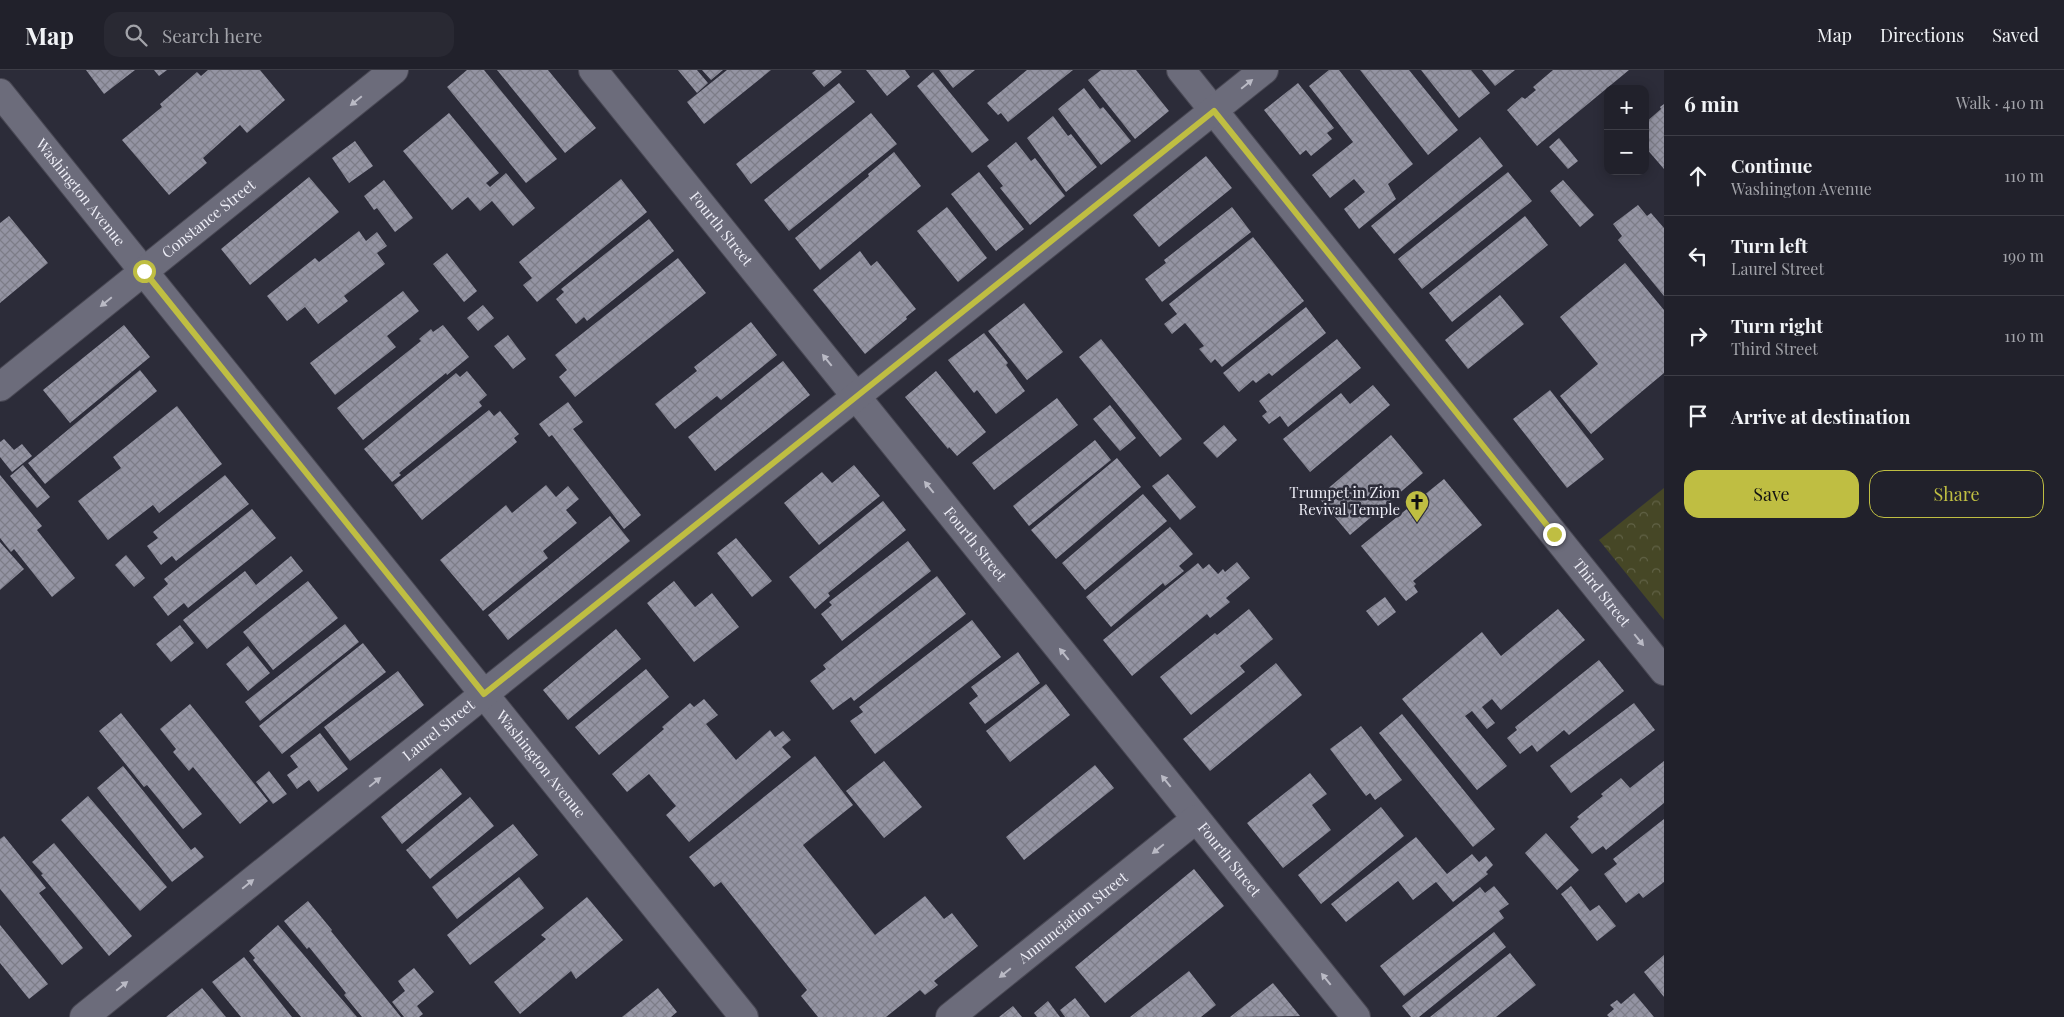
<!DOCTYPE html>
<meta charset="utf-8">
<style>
:root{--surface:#21212b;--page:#292933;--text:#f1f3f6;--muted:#a2a3a9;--line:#3e3e47;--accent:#bfbe42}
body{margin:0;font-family:"Playfair Display",serif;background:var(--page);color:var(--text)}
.controls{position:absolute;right:15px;top:15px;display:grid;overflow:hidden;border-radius:10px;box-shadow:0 2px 12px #0003}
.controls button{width:45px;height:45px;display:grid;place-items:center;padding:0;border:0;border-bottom:1px solid var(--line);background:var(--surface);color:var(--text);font:25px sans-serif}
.stop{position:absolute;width:15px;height:15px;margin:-11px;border:4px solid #bfbe42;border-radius:50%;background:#fff}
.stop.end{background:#bfbe42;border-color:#fff;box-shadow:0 1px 5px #0008}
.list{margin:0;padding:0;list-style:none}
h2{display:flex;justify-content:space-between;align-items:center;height:65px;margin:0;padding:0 20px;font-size:21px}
h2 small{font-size:16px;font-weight:400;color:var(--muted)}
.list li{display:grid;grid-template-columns:32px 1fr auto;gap:15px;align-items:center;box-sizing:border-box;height:80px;padding:0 20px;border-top:1px solid var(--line)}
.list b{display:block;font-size:19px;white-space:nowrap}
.list p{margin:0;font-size:16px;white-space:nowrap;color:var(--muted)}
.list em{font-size:16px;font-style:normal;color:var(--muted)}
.actions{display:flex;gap:10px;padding:15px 20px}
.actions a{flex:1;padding:11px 0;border:1px solid var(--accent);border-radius:15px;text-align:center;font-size:18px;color:var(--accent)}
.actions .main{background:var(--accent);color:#111}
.icon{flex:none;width:28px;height:28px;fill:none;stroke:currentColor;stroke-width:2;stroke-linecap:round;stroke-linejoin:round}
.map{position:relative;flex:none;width:1664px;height:947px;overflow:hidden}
header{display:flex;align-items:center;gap:30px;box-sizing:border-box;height:70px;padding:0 25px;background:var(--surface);border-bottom:1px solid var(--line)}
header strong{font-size:24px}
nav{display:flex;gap:28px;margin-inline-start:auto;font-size:18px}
.search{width:350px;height:45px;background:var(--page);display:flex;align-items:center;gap:12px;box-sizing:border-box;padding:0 18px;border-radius:15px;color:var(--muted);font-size:19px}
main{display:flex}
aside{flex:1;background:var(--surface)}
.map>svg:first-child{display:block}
</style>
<header>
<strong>Map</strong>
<div class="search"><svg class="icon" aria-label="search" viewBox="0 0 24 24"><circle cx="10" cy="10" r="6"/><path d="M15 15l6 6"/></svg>Search here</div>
<nav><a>Map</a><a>Directions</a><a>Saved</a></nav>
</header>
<main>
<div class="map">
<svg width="1664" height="947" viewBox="0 0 1664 947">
<defs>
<pattern id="park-crowns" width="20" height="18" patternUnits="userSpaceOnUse" patternTransform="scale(1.25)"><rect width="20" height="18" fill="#464726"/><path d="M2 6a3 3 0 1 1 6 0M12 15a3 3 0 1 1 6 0" fill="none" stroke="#616246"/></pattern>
<pattern id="building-cross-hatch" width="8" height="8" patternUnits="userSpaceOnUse" patternTransform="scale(1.25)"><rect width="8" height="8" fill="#9494a3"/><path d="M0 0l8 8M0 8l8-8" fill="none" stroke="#7d7d88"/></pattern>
</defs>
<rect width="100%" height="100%" fill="#2c2c39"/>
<path fill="url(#park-crowns)" d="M1664,418V550L1599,470Z"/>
<path fill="url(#building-cross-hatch)" d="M86,0H135L104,24Z
M154,0H167L159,6Z
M208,0H260L285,30L247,63L240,55L203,88L207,93L169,125L122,70L162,37L160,34L197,2L201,6Z
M467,0H484L557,89L526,113L447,17Z
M497,0H548L596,58L565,83Z
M678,0H697L708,13L697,23Z
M702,0H723L711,10Z
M727,0H771L704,54L687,32Z
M816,0H840L842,2L824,17L812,3Z
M866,0H905L910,7L887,26Z
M939,0H975L953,18Z
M1027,0H1073L1008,52L1001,43L998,45L987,33Z
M1101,0H1136L1169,41L1135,69L1088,10Z
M1329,0H1339L1413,94L1388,114L1396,129L1359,159L1344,139L1365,122L1354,109L1330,128L1312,105L1353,72L1309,16Z
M1360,0H1409L1458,60L1428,85Z
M1421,0H1471L1490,23L1459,48Z
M1482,0H1515L1495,16Z
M1553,0H1629L1537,76L1507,40L1522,27L1525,29L1536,20L1533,17Z
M933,2L989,70L972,83L917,16Z
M839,13L855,32L751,114L736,94Z
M1298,13L1334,58L1327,63L1332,69L1311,86L1306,80L1300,85L1264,40Z
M1084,18L1100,39L1103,37L1131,71L1101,95L1058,39Z
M1664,34V99L1645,77V53L1661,39L1660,37Z
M449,43L499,103L486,113L490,117L506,103L535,138L513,156L492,131L480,141L468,127L452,140L403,81Z
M871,43L897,74L789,161L764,130Z
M1053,46L1068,66L1071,64L1097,97L1066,122L1027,68Z
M1480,67L1503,96L1394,184L1371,156Z
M1559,68L1578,91L1568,99L1549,77Z
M355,71L373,96L349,113L332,88Z
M1016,72L1031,91L1035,88L1065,126L1030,155L1000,118L1003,116L987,96Z
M894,82L921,116L820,200L795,168L869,106L868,104Z
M1206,86L1232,118L1159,177L1133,145Z
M979,102L1024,159L996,181L951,124Z
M1508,102L1532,131L1422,219L1398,189Z
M309,107L339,142L250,215L221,179Z
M621,109L647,142L537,232L523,215L532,208L519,192Z
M384,110L413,148L395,162L377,138L374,140L364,126Z
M1563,110L1594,145L1580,157L1550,121Z
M1638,135L1647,146L1651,143L1664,158V226L1618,170L1622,166L1613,154Z
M947,137L987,188L958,212L917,161Z
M1232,137L1251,162L1162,232L1145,209L1166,193L1164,190Z
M9,146L48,193L0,233V153Z
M1525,146L1548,175L1452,252L1429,223Z
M649,149L674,181L587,251L584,247L576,254L556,229L564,222L561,219Z
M359,161L366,171L377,162L387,176L377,183L385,194L344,226L348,231L318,254L305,237L287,251L267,226L315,188L319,192Z
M1253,167L1304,231L1222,297L1215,289L1211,293L1199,279L1204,276L1185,253L1172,264L1164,254L1177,244L1169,234Z
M860,181L871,196L877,191L916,239L906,247L907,249L865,284L813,220Z
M447,183L477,221L464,232L433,194Z
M678,188L706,223L575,327L559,307L567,300L555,285Z
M1625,193L1664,240V303L1591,364L1560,326L1598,294L1560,247Z
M403,221L419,241L387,266L396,277L335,325L310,293Z
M1500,225L1524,254L1468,299L1445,270Z
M1024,233L1063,282L1027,310L988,261Z
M483,235L494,248L478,261L467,248Z
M1306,237L1326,263L1272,306L1269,303L1256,313L1253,310L1239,322L1223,303Z
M751,252L777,285L721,330L717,326L675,359L655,334L697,301L694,297Z
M124,255L150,287L70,353L43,320Z
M443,255L469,287L447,305L446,303L363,370L337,338L421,271L419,269L431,259L433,262Z
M984,263L1008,293L1006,295L1025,321L996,344L977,320L974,323L948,290Z
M508,265L526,289L513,299L494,276Z
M1101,269L1182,369L1160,387L1079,287Z
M1337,269L1361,298L1288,357L1280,346L1269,354L1262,346L1267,342L1259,331Z
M783,291L810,325L715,401L688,367Z
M140,300L157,321L45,414L28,393Z
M467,301L487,325L479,332L482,336L399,403L401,405L392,412L364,379L456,303L460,307Z
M936,301L986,362L957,386L949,377L948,379L905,327Z
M1373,315L1390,335L1310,402L1283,369L1341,323L1350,334Z
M1550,320L1604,389L1567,418L1513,349Z
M1057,328L1078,355L994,420L972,393Z
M568,332L583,352L573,359L641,445L624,459L552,365L549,367L539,354Z
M1110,335L1136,368L1120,381L1093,349Z
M177,336L222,394L159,443L153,435L108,470L78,431L121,398L113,387Z
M489,340L494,346L500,341L519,364L514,368L517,372L422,450L394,415Z
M1224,355L1237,370L1217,388L1203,373Z
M1391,365L1423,403L1350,465L1318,427Z
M4,369L14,380L22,374L32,386L12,402L0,387V372Z
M1095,370L1111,390L1029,456L1013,436Z
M1117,388L1141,417L1056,489L1031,460Z
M23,395L50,427L37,438L10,406Z
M854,395L880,426L819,475L784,433L822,402L832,413Z
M1168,404L1196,437L1180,450L1152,416Z
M0,405L42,456L37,460L75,508L52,527L14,479L11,482L0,468Z
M225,405L249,434L176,491L172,486L161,495L147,476L158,468L153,462Z
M1444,409L1482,455L1413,511L1416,514L1414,516L1418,522L1406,531L1361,476Z
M546,415L556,427L568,416L579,429L566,440L577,453L543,481L548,488L483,541L440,490L506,435L512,443Z
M1143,424L1167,451L1085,520L1062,493Z
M883,431L906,460L828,523L830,526L815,539L789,507Z
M252,439L276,468L188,538L184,533L168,546L153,527L168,514L164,509Z
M610,446L630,471L508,570L488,545Z
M1170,457L1193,484L1179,496L1184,501L1165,516L1163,513L1111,557L1086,527Z
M736,468L772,511L752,527L717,483Z
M908,471L931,501L842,571L821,544L832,535L829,532Z
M0,472L24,499L0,520Z
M126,485L145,508L134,517L115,495Z
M291,486L303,501L207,579L183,550L245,501L256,515Z
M1237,492L1250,508L1226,528L1230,532L1210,548L1207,544L1132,606L1103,570L1198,493L1203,499L1209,494L1218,504L1223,499L1225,502Z
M937,506L966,544L854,631L851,627L833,640L810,611L826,599L823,595Z
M308,511L338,548L273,600L243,562Z
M674,511L695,537L712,523L739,557L694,592L647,533Z
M1385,527L1396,542L1378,556L1366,541Z
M1249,539L1273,569L1240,596L1245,602L1191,645L1160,607L1215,563L1217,565Z
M1558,539L1585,570L1501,640L1492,629L1482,637L1495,653L1487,659L1472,641L1465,646L1507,696L1477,720L1402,629L1482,562L1501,586Z
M972,550L1001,587L875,684L850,651L863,642L859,637Z
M345,554L359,572L260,651L245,632Z
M180,555L194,573L171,592L156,574Z
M616,559L641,589L568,650L543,620Z
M363,573L386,602L282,684L259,656Z
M248,576L270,603L248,621L226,594Z
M1018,582L1040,613L985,654L969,633L978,626L971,617Z
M1599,590L1624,621L1569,665L1564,660L1537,682L1532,675L1520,684L1507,668L1517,660L1515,657Z
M1276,593L1302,625L1210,701L1183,669Z
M646,599L669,627L599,685L575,657Z
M398,601L424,635L350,691L324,657Z
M1046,614L1070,645L1010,692L986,661Z
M704,629L718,645L706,654L736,690L770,660L775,667L783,661L791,670L782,677L791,687L689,772L666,745L676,736L649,704L627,722L612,704L664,659L662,657L690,633L694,637Z
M1634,633L1655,660L1571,723L1550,696Z
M190,634L268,731L240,754L193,697L189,701L173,682L176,679L160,659Z
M121,643L202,744L183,759L147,715L144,717L99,661Z
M1402,644L1495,759L1473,777L1379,663Z
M1361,656L1402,710L1375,730L1370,723L1366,726L1330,679Z
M320,663L348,699L318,722L309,710L297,719L287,705L298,697L290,686Z
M815,686L853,735L803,775L875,865L925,826L944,849L952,843L978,876L934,911L938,915L925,925L920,920L886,947H818L801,926L807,920L721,812L714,817L689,787Z
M884,691L922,737L884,768L846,721Z
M1664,691V733L1606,780L1603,776L1592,784L1570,757L1579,749L1577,747L1603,726L1601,724L1621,708L1630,718Z
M1095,695L1114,718L1024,790L1006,767Z
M123,696L191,780L195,777L204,787L172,812L97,718Z
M441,698L462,724L402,774L381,747Z
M269,701L287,724L273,734L256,712Z
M1310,703L1327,724L1312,735L1331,760L1283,798L1247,753Z
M88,726L167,817L140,841L61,750Z
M470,727L494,756L430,809L406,780Z
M1381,737L1404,766L1321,834L1298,805Z
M1664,749V812L1643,828L1639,823L1626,833L1604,804L1617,794L1613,789Z
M513,754L538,785L457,849L432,817Z
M1546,763L1579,800L1557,820L1525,783Z
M4,766L46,818L39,823L83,878L62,895L0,819V769Z
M1416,767L1447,804L1472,784L1479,792L1486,786L1493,795L1486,802L1488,804L1453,832L1436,812L1413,830L1398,811L1346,852L1331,834Z
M54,773L132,866L109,886L41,805L43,804L32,792Z
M1194,799L1224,836L1105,933L1075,897Z
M519,807L544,838L470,895L447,865Z
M1494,816L1509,834L1499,841L1504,848L1404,926L1380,896L1480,817L1485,823Z
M1571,816L1590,841L1599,835L1616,856L1597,871L1561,824Z
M587,827L623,870L576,909L571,901L520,944L494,912L546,869L541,865Z
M308,831L332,860L331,861L401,947H362L344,925L346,923L309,877L307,879L284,851Z
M0,855L48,914L29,929L0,893Z
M278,855L285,863L357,947H301L253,890L255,888L249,881Z
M1494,862L1506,877L1419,947H1411L1402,936Z
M1510,883L1536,915L1496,947H1430Z
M1664,885V927L1644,902Z
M244,887L292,947H241L212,912Z
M414,898L434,922L417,936L423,944L419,947H404L392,932L405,921L398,911Z
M1189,901L1216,935L1201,947H1130Z
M1273,913L1300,946L1230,947Z
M202,918L226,947H166Z
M658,918L677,942L671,947H622Z
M1634,923L1654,947H1609L1607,945L1614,939L1610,935L1617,930L1621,934Z
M1075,928L1090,947H1065L1060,940Z
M1048,931L1060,947H1037L1034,943Z
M1013,936L1022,947H999Z"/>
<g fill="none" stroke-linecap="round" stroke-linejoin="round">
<g stroke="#494854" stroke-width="30">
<g id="street">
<path id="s1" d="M593,0L1356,947"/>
<path id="s2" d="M1181,0L1664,601"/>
<path id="s3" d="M0,23L744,947"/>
<path id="s4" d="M0,317L394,0"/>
<path id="s5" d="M84,947L484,624L1264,0"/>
<path id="s6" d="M950,947L1196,749"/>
</g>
</g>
<use href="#street" stroke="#6c6c7b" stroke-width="28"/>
</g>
<defs><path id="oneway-solid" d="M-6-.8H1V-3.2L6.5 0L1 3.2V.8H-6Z" transform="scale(1.25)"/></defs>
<g fill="#babac5">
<use href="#oneway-solid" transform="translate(1247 14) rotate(-39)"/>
<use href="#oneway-solid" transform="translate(356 31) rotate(141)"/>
<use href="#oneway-solid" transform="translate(106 232) rotate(141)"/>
<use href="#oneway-solid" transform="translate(827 290) rotate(-129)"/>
<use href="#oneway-solid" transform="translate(929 417) rotate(-129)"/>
<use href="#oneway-solid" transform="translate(1639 570) rotate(51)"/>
<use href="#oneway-solid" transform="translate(1064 584) rotate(-129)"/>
<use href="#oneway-solid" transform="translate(1166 711) rotate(-129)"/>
<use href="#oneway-solid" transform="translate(375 712) rotate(-39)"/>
<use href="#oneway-solid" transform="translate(1158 779) rotate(141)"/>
<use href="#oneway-solid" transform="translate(248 814) rotate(-39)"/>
<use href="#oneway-solid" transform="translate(1005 903) rotate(141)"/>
<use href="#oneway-solid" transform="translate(1326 909) rotate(-129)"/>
<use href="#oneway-solid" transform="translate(122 916) rotate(-39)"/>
</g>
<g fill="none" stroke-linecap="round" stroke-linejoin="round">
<path stroke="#bfbe42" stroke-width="6" d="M144,201L484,624L1214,41L1554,464"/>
</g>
<defs>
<g id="church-pin" transform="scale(1.25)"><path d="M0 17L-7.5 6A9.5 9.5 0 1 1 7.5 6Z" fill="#bfbe42" stroke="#2c2c39"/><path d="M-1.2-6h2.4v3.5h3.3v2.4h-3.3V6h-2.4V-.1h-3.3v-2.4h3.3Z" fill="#111"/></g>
</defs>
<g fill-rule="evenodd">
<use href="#church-pin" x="1417" y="432"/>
</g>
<g text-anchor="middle" stroke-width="5" stroke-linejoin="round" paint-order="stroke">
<g font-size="15" fill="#eeeef7" stroke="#2c2c39">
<text dy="5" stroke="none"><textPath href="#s3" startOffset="128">Washington Avenue</textPath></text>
<text dy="5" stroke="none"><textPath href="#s4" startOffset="268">Constance Street</textPath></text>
<text dy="5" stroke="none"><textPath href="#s1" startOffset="204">Fourth Street</textPath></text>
<text dy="5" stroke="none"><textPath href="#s1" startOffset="609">Fourth Street</textPath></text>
<text dy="5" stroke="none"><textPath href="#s2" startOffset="671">Third Street</textPath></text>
<text dy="5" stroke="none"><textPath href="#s5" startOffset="456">Laurel Street</textPath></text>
<text dy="5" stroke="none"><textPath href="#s3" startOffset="862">Washington Avenue</textPath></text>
<text dy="5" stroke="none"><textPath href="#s1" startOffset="1014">Fourth Street</textPath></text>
<text dy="5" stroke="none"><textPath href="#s6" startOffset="158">Annunciation Street</textPath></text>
</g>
<g font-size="15" fill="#eeeef7" stroke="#2c2c39" text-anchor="end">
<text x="1400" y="428">Trumpet in Zion<tspan x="1400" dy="17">Revival Temple</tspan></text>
</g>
</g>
</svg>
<div class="controls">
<button>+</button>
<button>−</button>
</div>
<div class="stop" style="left:144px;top:201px"></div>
<div class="stop end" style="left:1554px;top:464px"></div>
</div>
<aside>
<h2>6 min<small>Walk · 410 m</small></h2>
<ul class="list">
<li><svg class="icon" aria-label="ahead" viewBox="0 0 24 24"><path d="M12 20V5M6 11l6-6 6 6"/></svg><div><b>Continue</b><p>Washington Avenue</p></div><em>110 m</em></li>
<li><svg class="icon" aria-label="left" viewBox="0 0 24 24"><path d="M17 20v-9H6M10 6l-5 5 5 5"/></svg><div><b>Turn left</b><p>Laurel Street</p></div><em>190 m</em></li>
<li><svg class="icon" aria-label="right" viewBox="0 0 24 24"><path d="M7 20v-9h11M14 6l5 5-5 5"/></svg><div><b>Turn right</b><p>Third Street</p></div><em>110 m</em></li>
<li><svg class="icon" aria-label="arrive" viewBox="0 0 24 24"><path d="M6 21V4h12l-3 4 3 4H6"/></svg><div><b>Arrive at destination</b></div></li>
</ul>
<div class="actions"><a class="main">Save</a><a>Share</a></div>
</aside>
</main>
